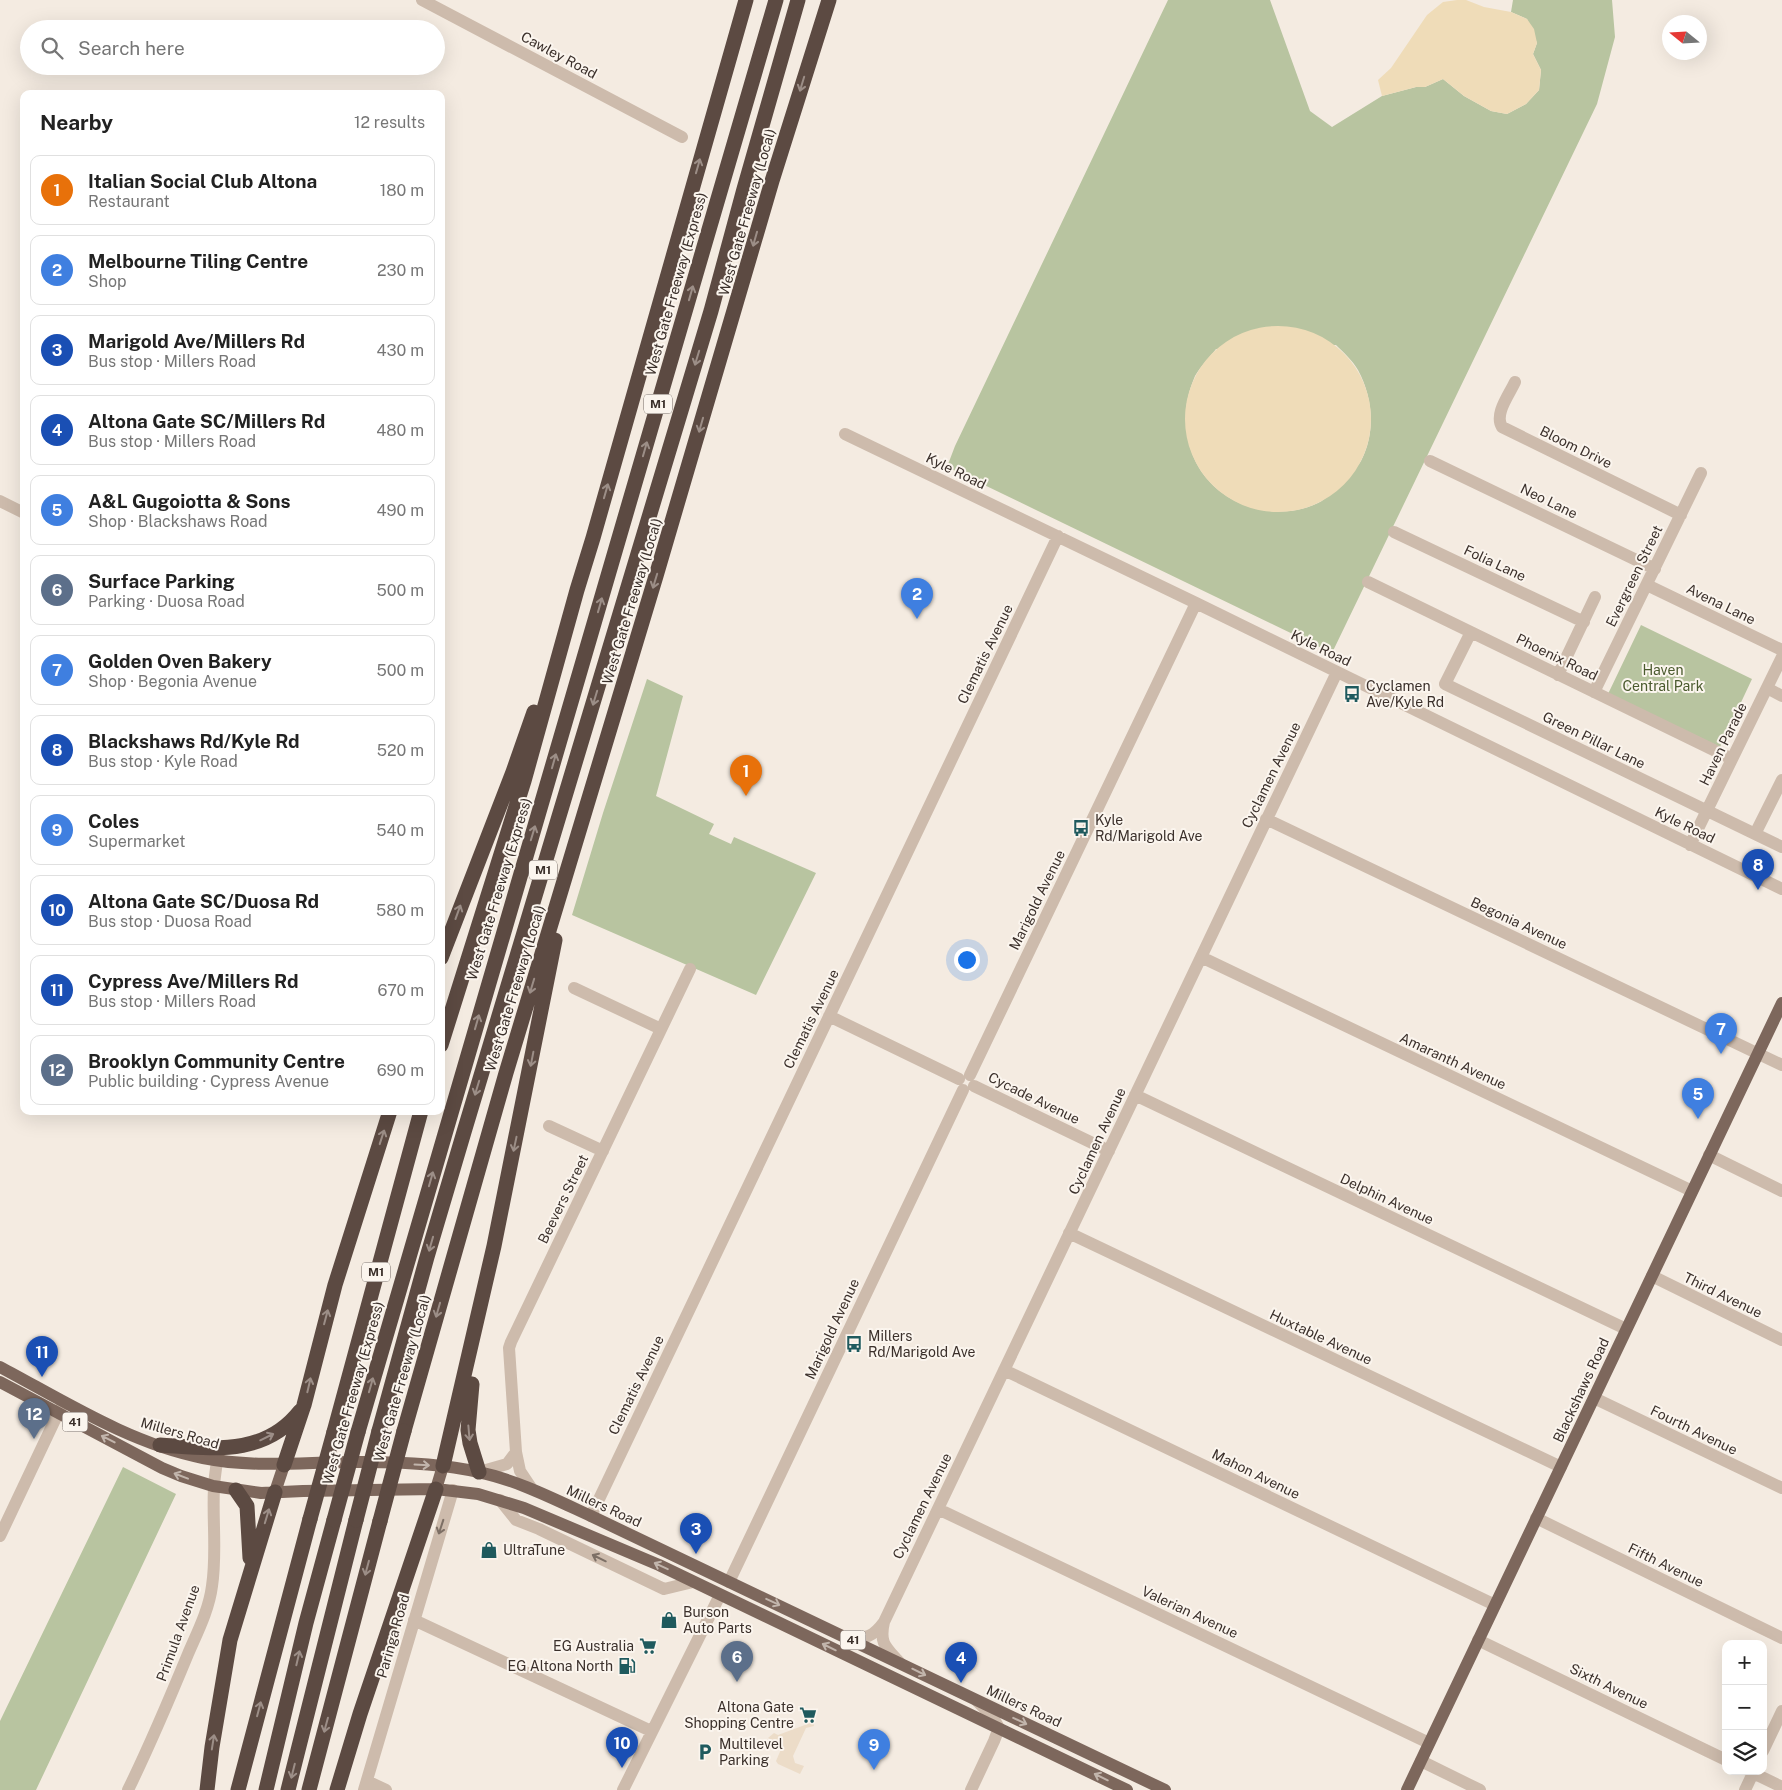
<!DOCTYPE html>
<meta charset="utf-8">
<style>
:root{--surface:#fff;--page:#f2f2f2;--text:#222;--muted:#767676;--line:#e0e0e0;--accent:#ea580c}
body{margin:0;font-family:"Public Sans",sans-serif;background:var(--page);color:var(--text)}
.controls{position:absolute;right:15px;bottom:15px;display:grid;overflow:hidden;border-radius:10px;box-shadow:0 5px 20px #0002}
.controls button{width:45px;height:45px;display:grid;place-items:center;padding:0;border:0;border-bottom:1px solid var(--line);background:var(--surface);color:var(--text);font:25px sans-serif}
.compass{position:absolute;left:1662px;top:15px;width:45px;height:45px;border-radius:50%;background:var(--surface);box-shadow:0 5px 20px #0002;rotate:288deg}
.you{position:absolute;left:966px;top:959px;width:18px;height:18px;margin:-12px;border:4px solid #fff;border-radius:50%;background:#1a73e8;box-shadow:0 0 0 8px #1a73e833}
.badge{display:grid;place-items:center;width:32px;height:32px;border-radius:50%;background:var(--accent);color:#fff;font-size:16px;font-weight:700}
.pin{position:absolute;translate:-50% -41px;filter:drop-shadow(0 1px 2px #0008)}
.pin::after{content:'';position:absolute;top:26px;width:18px;height:15px;background:inherit;clip-path:polygon(0 0,100% 0,50% 100%)}
.list{margin:0;padding:0;list-style:none}
h2{display:flex;justify-content:space-between;align-items:center;height:65px;margin:0;padding:0 20px;font-size:21px}
h2 small{font-size:16px;font-weight:400;color:var(--muted)}
.list li{display:grid;grid-template-columns:32px 1fr auto;gap:15px;align-items:center;box-sizing:border-box;height:70px;margin:0 10px 10px;padding:0 10px;border:1px solid var(--line);border-radius:10px}
.list b{display:block;font-size:19px;white-space:nowrap}
.list p{margin:0;font-size:16px;white-space:nowrap;color:var(--muted)}
.list em{font-size:16px;font-style:normal;color:var(--muted)}
.icon{flex:none;width:28px;height:28px;fill:none;stroke:currentColor;stroke-width:2;stroke-linecap:round;stroke-linejoin:round}
.map{position:relative;flex:none;width:1782px;height:1790px;overflow:hidden}
.search{position:absolute;background:var(--surface);box-shadow:0 5px 20px #0002;left:20px;top:20px;width:425px;height:55px;display:flex;align-items:center;gap:12px;box-sizing:border-box;padding:0 18px;border-radius:28px;color:var(--muted);font-size:19px}
.panel{position:absolute;background:var(--surface);box-shadow:0 5px 20px #0002;left:20px;top:90px;width:425px;height:1025px;border-radius:10px}
.map>svg:first-child{display:block}
</style>
<div class="map">
<svg width="1782" height="1790" viewBox="0 0 1782 1790">
<rect width="100%" height="100%" fill="#f4ebe1"/>
<path fill="#b8c4a0" fill-rule="evenodd" d="M1168,0H1270L1310,111L1332,127L1382,96L1416,87H1425L1443,79L1464,96L1491,111L1507,114L1526,104L1539,90L1541,70L1533,54L1537,43L1527,19L1511,12L1513,0H1612L1615,37L1597,104L1332,653L947,467L955,446ZM1336,345C1343,352 1353,361 1358,370C1373,398 1376,432 1361,461C1357,468 1348,474 1343,480C1335,487 1327,499 1318,503C1270,526 1207,501 1191,450C1183,424 1184,402 1195,376C1200,367 1209,358 1216,349Z
M1641,625L1752,679L1720,747L1608,694Z
M647,679L683,696L656,796L714,824L709,834L731,844L734,837L816,873L756,995L572,915L603,813Z
M123,1467L176,1494L36,1790H0V1721Z"/>
<path fill="#efdcb8" d="M1457,0H1466L1484,7L1511,12L1527,19L1534,29L1537,43L1533,54L1541,70L1539,90L1526,104L1507,114L1491,111L1464,96L1443,79L1425,87H1416L1382,96L1378,80L1391,68L1427,15L1443,2Z
M1185 419a93 93 0 1 1 186 0a93 93 0 1 1-186 0Z"/>
<path fill="#ecdcc8" d="M813,1722L814,1726L806,1728L793,1756L795,1763L804,1766L800,1774L778,1764L776,1761L782,1747L780,1744L768,1738L774,1733L778,1735Z"/>
<g fill="none" stroke-linecap="round" stroke-linejoin="round">
<path stroke="#cdbbac" stroke-width="12" d="M422,0L682,137
M1515,382C1509,395 1494,414 1502,427L1681,515
M845,434L1196,603L1782,889
M1430,461L1655,569
M0,501L24,513
M1394,532L1584,622
M1368,582L1732,759
M1647,585L1782,650
M1471,632L1445,684L1782,847
M1558,675L1595,597
M1767,688L1782,696
M1594,692L1701,473
M1266,819L1782,1065
M1755,834L1782,780
M1690,845L1782,657
M1201,957L1692,1191
M574,988L661,1029
M829,1016L959,1079
M970,1075L1196,603
M974,1086L1109,1151
M1135,1095L1626,1329
M549,1126L603,1151
M1709,1155L1782,1191
M1069,1233L1561,1467
M1652,1276L1782,1340
M1004,1370L1495,1605
M1594,1398L1782,1488
M479,1472L507,1464L516,1452
M532,1489L520,1471L516,1452L509,1348L511,1342L690,969
M500,1500L516,1520L539,1529L664,1589L693,1582
M938,1509L1429,1743
M591,1516L1058,536
M1536,1518L1782,1638
M0,1536L62,1405
M729,1582L963,1090
M414,1620L651,1731
M884,1622C879,1644 886,1647 900,1663
M848,1637C867,1638 872,1638 884,1622L1337,672
M1478,1640L1726,1760
M1763,1751L1782,1711
M1421,1761L1480,1790
M1749,1771L1782,1787
M367,1781L386,1790
M128,1790C150,1745 169,1700 188,1654C197,1633 209,1610 212,1586C219,1541 207,1495 220,1450
M364,1790L453,1490
M623,1790L720,1595
M971,1790L994,1741L999,1728L993,1717L977,1701
M1745,1790L1754,1771"/>
<path stroke="#7d675c" stroke-width="12" d="M0,1367C64,1401 131,1444 203,1458C259,1469 310,1461 365,1462C402,1462 443,1464 478,1472C517,1480 554,1499 591,1516L1165,1790
M0,1382L162,1468L181,1476L213,1486L261,1493L303,1491L436,1489L478,1494L524,1508L659,1565L1127,1790
M436,1489L443,1466
M275,1492L284,1465
M1407,1790L1782,1003"/>
<path stroke="#5c4a42" stroke-width="15" d="M441,958L513,772L534,712
M441,1045L524,781L577,590L593,538L746,0
M472,1384L468,1430L470,1443L479,1472
M379,1431L427,1257L464,1132L711,311L744,189L798,0
M404,1431L506,1073L656,576L772,181L829,0
M334,1432L421,1111
M358,1432L776,0
M160,1445C211,1448 264,1457 300,1411
M284,1465L304,1405L335,1285L390,1111
M443,1466L494,1246L555,940
M236,1490L247,1506L250,1558
M207,1790L212,1747L230,1640L275,1492
M238,1790L310,1519
M266,1790L306,1623L334,1520
M288,1790L356,1520
M309,1790L380,1521
M337,1790L360,1714L436,1489"/>
<path stroke="#5c4a42" stroke-width="15" d="M310,1519L334,1432
M334,1520L358,1432
M356,1520L379,1431
M380,1521L404,1431"/>
</g>
<defs><path id="oneway-shaft" d="M-6 0H5M1.5-3L5.5 0L1.5 3" fill="none" stroke-width="1.6" stroke-linecap="round" stroke-linejoin="round" transform="scale(1.25)"/></defs>
<g stroke="#9c8e87">
<use href="#oneway-shaft" transform="translate(802 84) rotate(107)"/>
<use href="#oneway-shaft" transform="translate(698 166) rotate(-74)"/>
<use href="#oneway-shaft" transform="translate(755 239) rotate(106)"/>
<use href="#oneway-shaft" transform="translate(691 293) rotate(-74)"/>
<use href="#oneway-shaft" transform="translate(697 358) rotate(107)"/>
<use href="#oneway-shaft" transform="translate(701 425) rotate(106)"/>
<use href="#oneway-shaft" transform="translate(645 449) rotate(-74)"/>
<use href="#oneway-shaft" transform="translate(606 491) rotate(-74)"/>
<use href="#oneway-shaft" transform="translate(655 581) rotate(107)"/>
<use href="#oneway-shaft" transform="translate(600 605) rotate(-74)"/>
<use href="#oneway-shaft" transform="translate(595 698) rotate(107)"/>
<use href="#oneway-shaft" transform="translate(554 761) rotate(-74)"/>
<use href="#oneway-shaft" transform="translate(533 833) rotate(-73)"/>
<use href="#oneway-shaft" transform="translate(458 912) rotate(-70)"/>
<use href="#oneway-shaft" transform="translate(532 986) rotate(107)"/>
<use href="#oneway-shaft" transform="translate(477 1022) rotate(-74)"/>
<use href="#oneway-shaft" transform="translate(532 1059) rotate(101)"/>
<use href="#oneway-shaft" transform="translate(477 1088) rotate(107)"/>
<use href="#oneway-shaft" transform="translate(382 1137) rotate(-72)"/>
<use href="#oneway-shaft" transform="translate(515 1144) rotate(102)"/>
<use href="#oneway-shaft" transform="translate(431 1179) rotate(-74)"/>
<use href="#oneway-shaft" transform="translate(431 1244) rotate(106)"/>
<use href="#oneway-shaft" transform="translate(438 1310) rotate(106)"/>
<use href="#oneway-shaft" transform="translate(326 1317) rotate(-75)"/>
<use href="#oneway-shaft" transform="translate(309 1385) rotate(-77)"/>
<use href="#oneway-shaft" transform="translate(371 1385) rotate(-74)"/>
<use href="#oneway-shaft" transform="translate(469 1433) rotate(85)"/>
<use href="#oneway-shaft" transform="translate(267 1437) rotate(-26)"/>
<use href="#oneway-shaft" transform="translate(267 1516) rotate(-73)"/>
<use href="#oneway-shaft" transform="translate(367 1568) rotate(105)"/>
<use href="#oneway-shaft" transform="translate(298 1658) rotate(-77)"/>
<use href="#oneway-shaft" transform="translate(259 1709) rotate(-75)"/>
<use href="#oneway-shaft" transform="translate(326 1725) rotate(105)"/>
<use href="#oneway-shaft" transform="translate(213 1742) rotate(-81)"/>
<use href="#oneway-shaft" transform="translate(293 1771) rotate(104)"/>
</g>
<g stroke="#c2b5ac">
<use href="#oneway-shaft" transform="translate(108 1439) rotate(-153)"/>
<use href="#oneway-shaft" transform="translate(422 1465) rotate(3)"/>
<use href="#oneway-shaft" transform="translate(181 1476) rotate(-159)"/>
<use href="#oneway-shaft" transform="translate(661 1566) rotate(-155)"/>
<use href="#oneway-shaft" transform="translate(773 1602) rotate(25)"/>
<use href="#oneway-shaft" transform="translate(829 1647) rotate(-154)"/>
<use href="#oneway-shaft" transform="translate(919 1672) rotate(26)"/>
<use href="#oneway-shaft" transform="translate(1020 1721) rotate(25)"/>
<use href="#oneway-shaft" transform="translate(1101 1777) rotate(-154)"/>
</g>
<g stroke="#7d6f65">
<use href="#oneway-shaft" transform="translate(441 1527) rotate(108)"/>
<use href="#oneway-shaft" transform="translate(599 1558) rotate(-154)"/>
</g>
<defs>
<g id="bus-bare" transform="scale(1.35)"><path d="M-5-6H5V4H4V6H2V4H-2V6H-4V4H-5ZM-3.5-4V0h7V-4ZM-3.5 1.2v1.5H-2V1.2ZM2 1.2v1.5H3.5V1.2Z" fill="#1f5a5e" stroke="#fbf5ee" stroke-width="2.5" paint-order="stroke"/></g>
<g id="shop-bare" transform="scale(1.35)"><path d="M-5-2.5h2.3a2.7 3.5 0 0 1 5.4 0H5L5.5 6h-11ZM-1.5-2.5h3a1.5 2.3 0 0 0-3 0Z" fill="#1f5a5e" stroke="#fbf5ee" stroke-width="2.5" paint-order="stroke"/></g>
<g id="supermarket-bare" transform="scale(1.35)"><path d="M-6-5.5h2.5l.6 2H6L4.5 2H-2.5L-4.4-4H-6ZM-1.5 3.2a1.3 1.3 0 1 0 .1 0ZM3 3.2a1.3 1.3 0 1 0 .1 0Z" fill="#1f5a5e" stroke="#fbf5ee" stroke-width="2.5" paint-order="stroke"/></g>
<g id="fuel-bare" transform="scale(1.35)"><path d="M-5.5-6h7V0h2V4h1.3V-2.5L3-4.5l.8-.8L6-3V5H2.5V1h-1V6h-7ZM-4.2-4.7v3.2H.2V-4.7Z" fill="#1f5a5e" stroke="#fbf5ee" stroke-width="2.5" paint-order="stroke"/></g>
<g id="parking-bare" transform="scale(1.35)"><path d="M-3.5-5.5H1a3.5 3.5 0 0 1 0 7H-1V5.5H-3.5ZM-1-3.4V-.6H.8a1.4 1.4 0 0 0 0-2.8Z" fill="#1f5a5e" stroke="#fbf5ee" stroke-width="2.5" paint-order="stroke"/></g>
</defs>
<g fill-rule="evenodd">
<use href="#bus-bare" x="1352" y="694"/>
<use href="#bus-bare" x="1081" y="828"/>
<use href="#bus-bare" x="854" y="1344"/>
<use href="#shop-bare" x="489" y="1550"/>
<use href="#shop-bare" x="669" y="1620"/>
<use href="#supermarket-bare" x="648" y="1646"/>
<use href="#fuel-bare" x="627" y="1666"/>
<use href="#supermarket-bare" x="808" y="1715"/>
<use href="#parking-bare" x="705" y="1752"/>
</g>
<g text-anchor="middle" stroke-width="4" stroke-linejoin="round" paint-order="stroke">
<g fill="#fbf5ee" stroke="#756b66" stroke-width="1">
<rect x="644" y="394.5" width="28" height="19" rx="4"/>
<rect x="529" y="860.5" width="28" height="19" rx="4"/>
<rect x="362" y="1262.5" width="28" height="19" rx="4"/>
<rect x="62.5" y="1412.5" width="25" height="19" rx="4"/>
<rect x="840.5" y="1630.5" width="25" height="19" rx="4"/>
</g>
<g font-size="12" font-weight="bold" fill="#3b302b">
<text x="658" y="408">M1</text>
<text x="543" y="874">M1</text>
<text x="376" y="1276">M1</text>
<text x="75" y="1426">41</text>
<text x="853" y="1644">41</text>
</g>
<g font-size="14" fill="#3b302b" stroke="#fbf5ee">
<text transform="translate(559 55) rotate(28)" y="5">Cawley Road</text>
<text transform="translate(747 212) rotate(-74)" y="5">West Gate Freeway (Local)</text>
<text transform="translate(676 284) rotate(-74)" y="5">West Gate Freeway (Express)</text>
<text transform="translate(1576 447) rotate(26)" y="5">Bloom Drive</text>
<text transform="translate(956 471) rotate(26)" y="5">Kyle Road</text>
<text transform="translate(1549 501) rotate(26)" y="5">Neo Lane</text>
<text transform="translate(1495 563) rotate(25)" y="5">Folia Lane</text>
<text transform="translate(1634 576) rotate(-64)" y="5">Evergreen Street</text>
<text transform="translate(632 601) rotate(-73)" y="5">West Gate Freeway (Local)</text>
<text transform="translate(1721 604) rotate(26)" y="5">Avena Lane</text>
<text transform="translate(1321 648) rotate(26)" y="5">Kyle Road</text>
<text transform="translate(985 654) rotate(-64)" y="5">Clematis Avenue</text>
<text transform="translate(1557 657) rotate(26)" y="5">Phoenix Road</text>
<text transform="translate(1594 740) rotate(26)" y="5">Green Pillar Lane</text>
<text transform="translate(1723 744) rotate(-64)" y="5">Haven Parade</text>
<text transform="translate(1271 775) rotate(-64)" y="5">Cyclamen Avenue</text>
<text transform="translate(1685 825) rotate(26)" y="5">Kyle Road</text>
<text transform="translate(499 889) rotate(-73)" y="5">West Gate Freeway (Express)</text>
<text transform="translate(1037 900) rotate(-64)" y="5">Marigold Avenue</text>
<text transform="translate(1519 923) rotate(25)" y="5">Begonia Avenue</text>
<text transform="translate(515 988) rotate(-73)" y="5">West Gate Freeway (Local)</text>
<text transform="translate(811 1019) rotate(-64)" y="5">Clematis Avenue</text>
<text transform="translate(1453 1061) rotate(25)" y="5">Amaranth Avenue</text>
<text transform="translate(1034 1098) rotate(26)" y="5">Cycade Avenue</text>
<text transform="translate(1097 1141) rotate(-65)" y="5">Cyclamen Avenue</text>
<text transform="translate(563 1199) rotate(-64)" y="5">Beevers Street</text>
<text transform="translate(1387 1199) rotate(25)" y="5">Delphin Avenue</text>
<text transform="translate(1723 1295) rotate(26)" y="5">Third Avenue</text>
<text transform="translate(832 1329) rotate(-65)" y="5">Marigold Avenue</text>
<text transform="translate(1321 1337) rotate(25)" y="5">Huxtable Avenue</text>
<text transform="translate(402 1378) rotate(-74)" y="5">West Gate Freeway (Local)</text>
<text transform="translate(636 1385) rotate(-64)" y="5">Clematis Avenue</text>
<text transform="translate(1581 1390) rotate(-65)" y="5">Blackshaws Road</text>
<text transform="translate(353 1393) rotate(-74)" y="5">West Gate Freeway (Express)</text>
<text transform="translate(1694 1430) rotate(26)" y="5">Fourth Avenue</text>
<text transform="translate(180 1433) rotate(16)" y="5">Millers Road</text>
<text transform="translate(1256 1474) rotate(26)" y="5">Mahon Avenue</text>
<text transform="translate(604 1506) rotate(25)" y="5">Millers Road</text>
<text transform="translate(922 1506) rotate(-64)" y="5">Cyclamen Avenue</text>
<text transform="translate(1666 1565) rotate(26)" y="5">Fifth Avenue</text>
<text transform="translate(1190 1612) rotate(25)" y="5">Valerian Avenue</text>
<text transform="translate(178 1633) rotate(-70)" y="5">Primula Avenue</text>
<text transform="translate(393 1636) rotate(-74)" y="5">Paringa Road</text>
<text transform="translate(1609 1686) rotate(26)" y="5">Sixth Avenue</text>
<text transform="translate(1024 1706) rotate(25)" y="5">Millers Road</text>
</g>
<g font-size="14" fill="#4a5a2e" stroke="#fbf5ee">
<text x="1663" y="675">Haven<tspan x="1663" dy="16">Central Park</tspan></text>
</g>
<g font-size="14" fill="#3b302b" stroke="#fbf5ee" text-anchor="start">
<text x="1366" y="691">Cyclamen<tspan x="1366" dy="16">Ave/Kyle Rd</tspan></text>
<text x="1095" y="825">Kyle<tspan x="1095" dy="16">Rd/Marigold Ave</tspan></text>
<text x="868" y="1341">Millers<tspan x="868" dy="16">Rd/Marigold Ave</tspan></text>
<text x="503" y="1555">UltraTune</text>
<text x="683" y="1617">Burson<tspan x="683" dy="16">Auto Parts</tspan></text>
<text x="634" y="1651" text-anchor="end">EG Australia</text>
<text x="613" y="1671" text-anchor="end">EG Altona North</text>
<text x="794" y="1712" text-anchor="end">Altona Gate<tspan x="794" dy="16">Shopping Centre</tspan></text>
<text x="719" y="1749">Multilevel<tspan x="719" dy="16">Parking</tspan></text>
</g>
</g>
</svg>
<div class="controls">
<button>+</button>
<button>−</button>
<button><svg class="icon" aria-label="layers" viewBox="0 0 24 24"><path d="M12 4l9 5-9 5-9-5zM3 14l9 5 9-5"/></svg></button>
</div>
<svg class="compass" viewBox="-18 -18 36 36"><path d="M0-13l5 13h-10z" fill="#e53935"/><path d="M0 13l5-13h-10z" fill="#767676"/></svg>
<div class="you"></div>
<div class="pin badge" style="left:746px;top:796px;background:#e8710a">1</div>
<div class="pin badge" style="left:917px;top:619px;background:#3f7fe0">2</div>
<div class="pin badge" style="left:696px;top:1554px;background:#1a4fb4">3</div>
<div class="pin badge" style="left:961px;top:1683px;background:#1a4fb4">4</div>
<div class="pin badge" style="left:1698px;top:1119px;background:#3f7fe0">5</div>
<div class="pin badge" style="left:737px;top:1682px;background:#5c6f8a">6</div>
<div class="pin badge" style="left:1721px;top:1054px;background:#3f7fe0">7</div>
<div class="pin badge" style="left:1758px;top:890px;background:#1a4fb4">8</div>
<div class="pin badge" style="left:874px;top:1770px;background:#3f7fe0">9</div>
<div class="pin badge" style="left:622px;top:1768px;background:#1a4fb4">10</div>
<div class="pin badge" style="left:42px;top:1377px;background:#1a4fb4">11</div>
<div class="pin badge" style="left:34px;top:1439px;background:#5c6f8a">12</div>
<div class="search"><svg class="icon" aria-label="search" viewBox="0 0 24 24"><circle cx="10" cy="10" r="6"/><path d="M15 15l6 6"/></svg>Search here</div>
<section class="panel">
<h2>Nearby<small>12 results</small></h2>
<ul class="list">
<li><span class="badge" style="background:#e8710a">1</span><div><b>Italian Social Club Altona</b><p>Restaurant</p></div><em>180 m</em></li>
<li><span class="badge" style="background:#3f7fe0">2</span><div><b>Melbourne Tiling Centre</b><p>Shop</p></div><em>230 m</em></li>
<li><span class="badge" style="background:#1a4fb4">3</span><div><b>Marigold Ave/Millers Rd</b><p>Bus stop · Millers Road</p></div><em>430 m</em></li>
<li><span class="badge" style="background:#1a4fb4">4</span><div><b>Altona Gate SC/Millers Rd</b><p>Bus stop · Millers Road</p></div><em>480 m</em></li>
<li><span class="badge" style="background:#3f7fe0">5</span><div><b>A&amp;L Gugoiotta &amp; Sons</b><p>Shop · Blackshaws Road</p></div><em>490 m</em></li>
<li><span class="badge" style="background:#5c6f8a">6</span><div><b>Surface Parking</b><p>Parking · Duosa Road</p></div><em>500 m</em></li>
<li><span class="badge" style="background:#3f7fe0">7</span><div><b>Golden Oven Bakery</b><p>Shop · Begonia Avenue</p></div><em>500 m</em></li>
<li><span class="badge" style="background:#1a4fb4">8</span><div><b>Blackshaws Rd/Kyle Rd</b><p>Bus stop · Kyle Road</p></div><em>520 m</em></li>
<li><span class="badge" style="background:#3f7fe0">9</span><div><b>Coles</b><p>Supermarket</p></div><em>540 m</em></li>
<li><span class="badge" style="background:#1a4fb4">10</span><div><b>Altona Gate SC/Duosa Rd</b><p>Bus stop · Duosa Road</p></div><em>580 m</em></li>
<li><span class="badge" style="background:#1a4fb4">11</span><div><b>Cypress Ave/Millers Rd</b><p>Bus stop · Millers Road</p></div><em>670 m</em></li>
<li><span class="badge" style="background:#5c6f8a">12</span><div><b>Brooklyn Community Centre</b><p>Public building · Cypress Avenue</p></div><em>690 m</em></li>
</ul>
</section>
</div>
